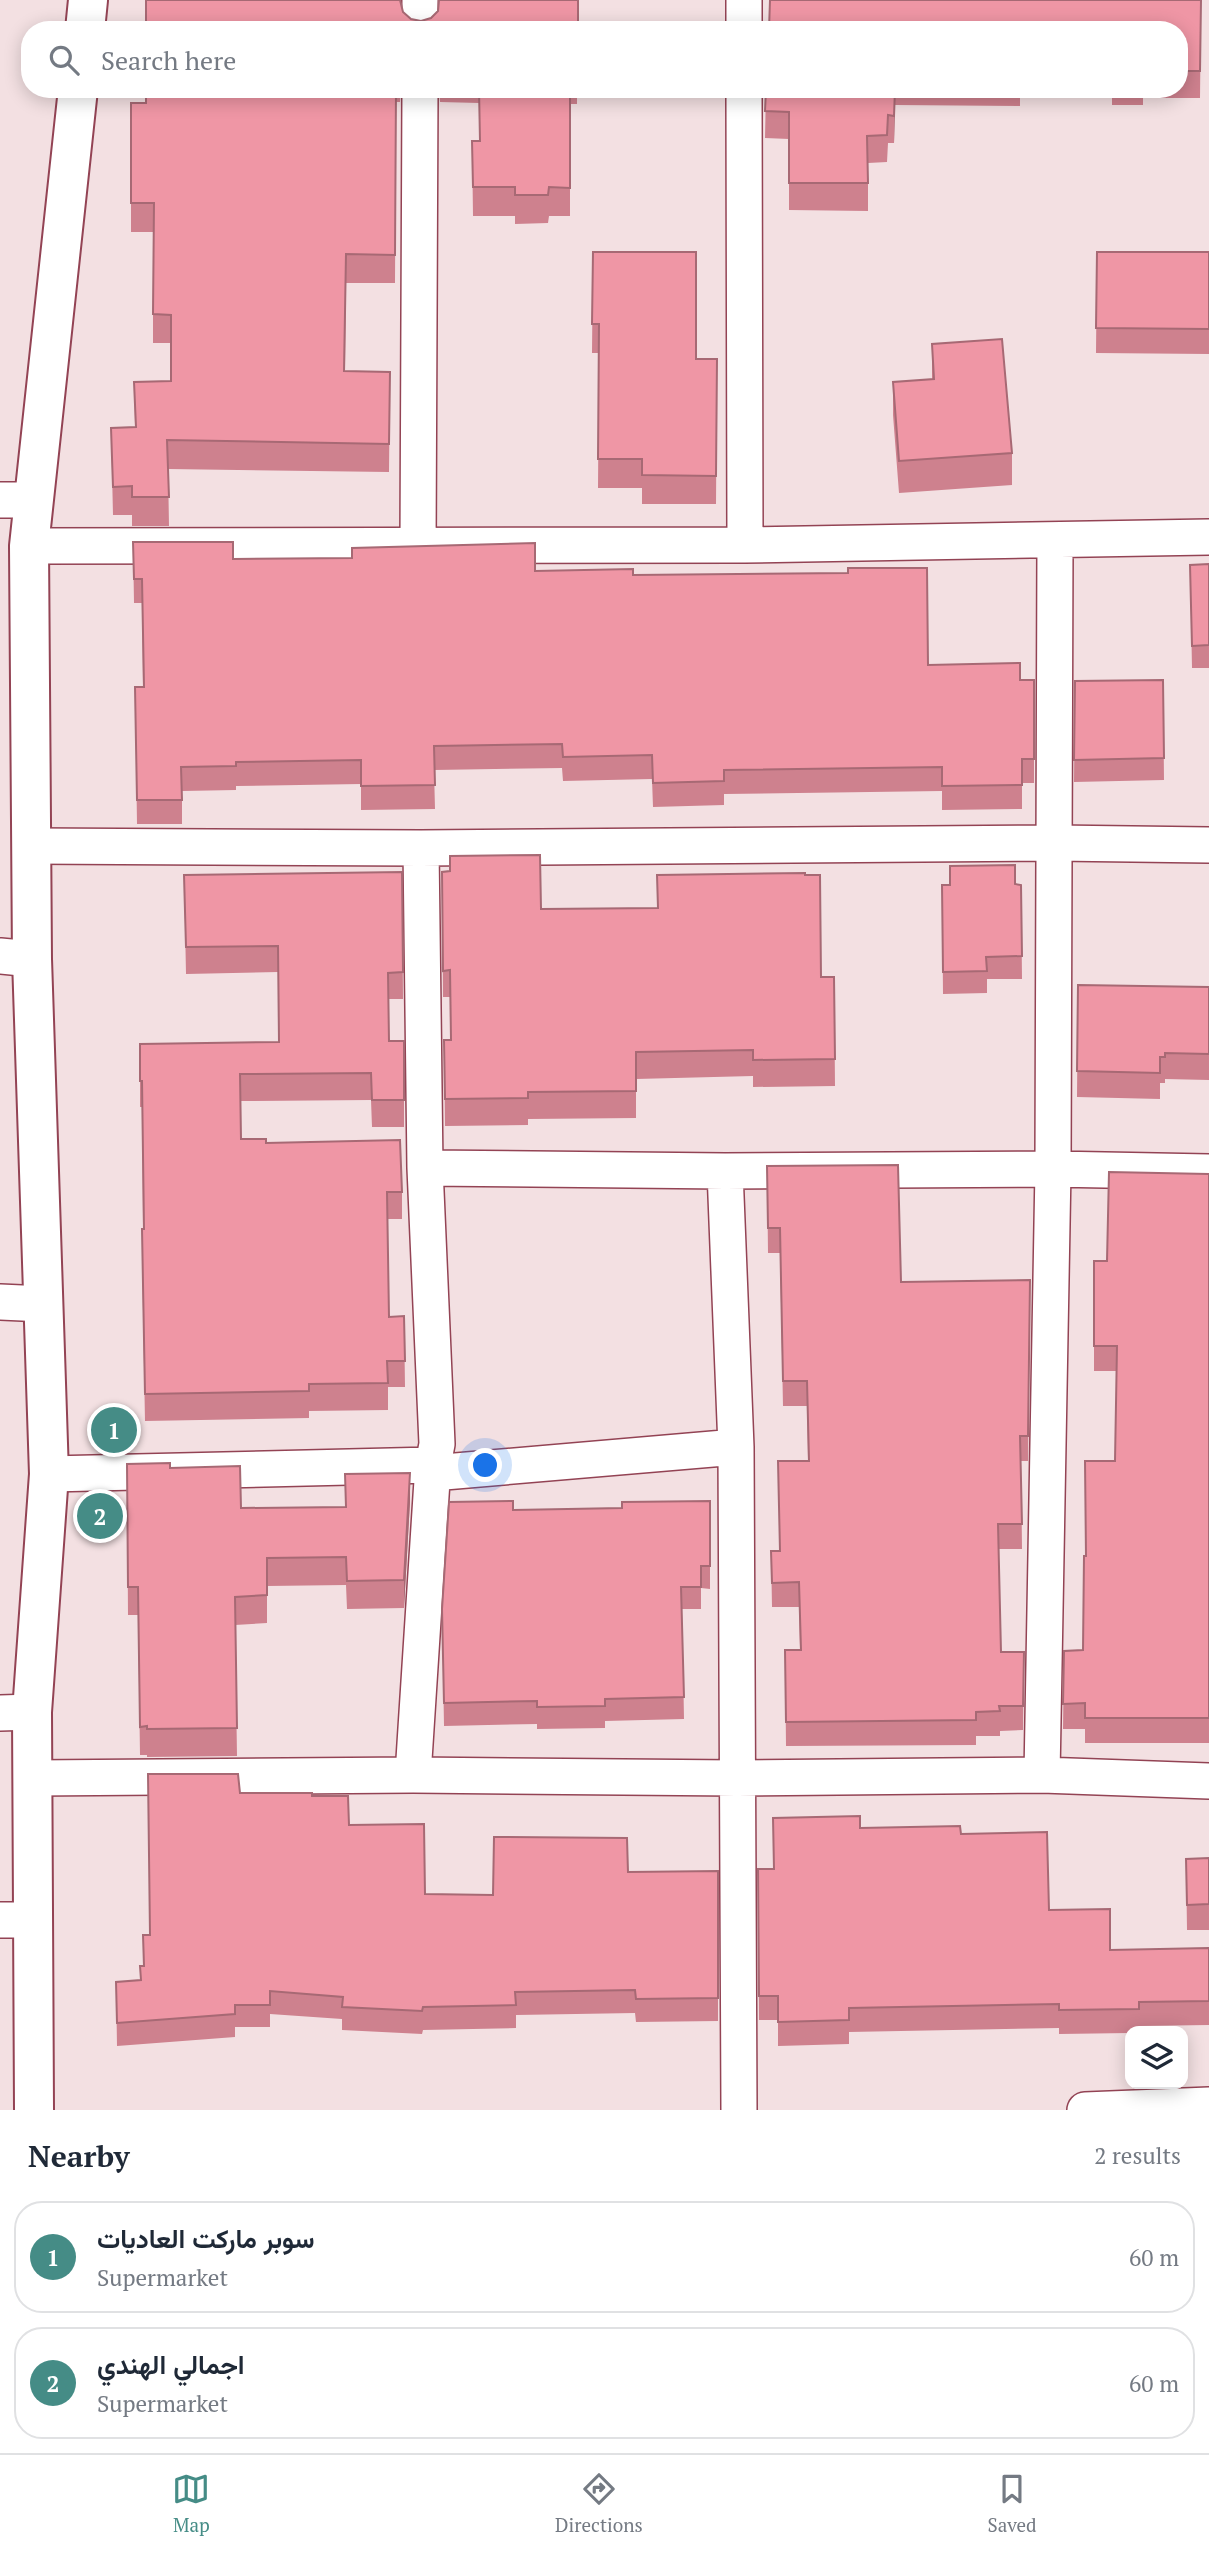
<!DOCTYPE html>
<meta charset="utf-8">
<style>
:root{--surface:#fff;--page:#f2f2f3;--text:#1f2937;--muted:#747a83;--line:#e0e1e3;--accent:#458c86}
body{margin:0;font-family:"PT Serif",Vazirmatn,serif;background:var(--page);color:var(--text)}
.controls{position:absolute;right:21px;bottom:21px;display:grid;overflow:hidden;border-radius:14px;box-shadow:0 4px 18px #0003}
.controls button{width:63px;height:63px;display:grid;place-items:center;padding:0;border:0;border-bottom:2px solid var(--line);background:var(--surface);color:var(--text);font:35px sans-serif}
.you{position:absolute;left:486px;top:1466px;width:24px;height:24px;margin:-18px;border:5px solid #fff;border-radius:50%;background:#1a73e8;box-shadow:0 0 0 10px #1a73e833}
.badge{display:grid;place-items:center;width:46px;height:46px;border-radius:50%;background:var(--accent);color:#fff;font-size:23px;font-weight:700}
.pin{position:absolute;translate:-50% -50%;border:4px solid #fff;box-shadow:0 2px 7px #0006}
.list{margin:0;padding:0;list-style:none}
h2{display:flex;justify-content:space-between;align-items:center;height:91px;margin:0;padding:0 28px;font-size:30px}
h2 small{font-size:23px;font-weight:400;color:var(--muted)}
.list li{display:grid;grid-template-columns:46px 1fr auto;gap:21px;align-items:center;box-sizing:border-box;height:112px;margin:0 14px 14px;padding:0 14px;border:2px solid var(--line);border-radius:28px}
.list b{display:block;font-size:26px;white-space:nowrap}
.list p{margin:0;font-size:23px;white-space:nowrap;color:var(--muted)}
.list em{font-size:23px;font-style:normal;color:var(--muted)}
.icon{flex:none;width:38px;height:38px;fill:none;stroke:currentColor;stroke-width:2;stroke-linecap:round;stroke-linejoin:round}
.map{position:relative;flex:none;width:1209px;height:2110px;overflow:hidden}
.search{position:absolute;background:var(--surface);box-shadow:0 4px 18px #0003;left:21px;right:21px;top:21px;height:77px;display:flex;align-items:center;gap:18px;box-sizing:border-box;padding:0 24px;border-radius:28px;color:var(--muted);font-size:26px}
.sheet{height:343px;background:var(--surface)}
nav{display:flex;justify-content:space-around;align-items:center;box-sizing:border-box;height:98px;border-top:2px solid var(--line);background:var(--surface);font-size:19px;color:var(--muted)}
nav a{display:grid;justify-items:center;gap:4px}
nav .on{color:var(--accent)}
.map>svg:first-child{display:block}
</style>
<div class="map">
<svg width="1209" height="2110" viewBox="0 0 1209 2110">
<rect width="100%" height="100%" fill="#f3e0e2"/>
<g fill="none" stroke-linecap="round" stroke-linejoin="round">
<g stroke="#934354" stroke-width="38">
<path id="minor" d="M744,0V30
M420,30V0
M744,89L745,545
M0,500H32
M29,546L745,545L1209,537
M418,547L420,89
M31,846L421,848L1055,843L1209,845
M0,956L32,959
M425,1168L725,1171L1053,1169L1209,1172
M725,1171L736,1447L739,2110
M0,1302L44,1304
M49,1474L433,1465L444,1472L736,1447
M0,1713L32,1712
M413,1775L433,1465L437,1444L425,1168L421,848
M1042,1775L1053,1169L1055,541
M33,1778L413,1775L737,1778L1042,1775L1209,1781
M0,1920H33
M1085,2110L1209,2105"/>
</g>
<g stroke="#934354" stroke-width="42">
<path id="tertiary" d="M85,30L88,0
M34,2110L32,1712L49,1474L32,959L29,546L78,89"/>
</g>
<use href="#minor" stroke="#fff" stroke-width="35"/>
<use href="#tertiary" stroke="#fff" stroke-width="38"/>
</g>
<path fill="#ce818e" d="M1201,0L1200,98H1143V105H1112V98L1020,97V106L895,105L894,143H888L887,162L868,163V211L789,210V139L765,138L766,89H1179V30Z
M146,89H401L400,102H396L395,283H346L345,371L390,372L389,472L168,469L169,526H132V515H113L111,428L135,427L134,382L171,381V343H153V232H131V103H146Z
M439,89H577V104H570V216H549L548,223L515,224V216H473L472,141H480L479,103L440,102Z
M593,252L696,359H717L716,504H642V488H598L599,353H592Z
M1097,252H1209V354L1096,353Z
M932,344L1012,453V485L899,493L893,415V382L932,379Z
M133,542L233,559L633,575L928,665L1020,680H1034V783H1022V809L942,810V791L724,794V805L653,807L652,779L563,781L562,768L434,770L435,809L361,810V784L236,786V790L182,791V824H137L135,687H143L142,603H134Z
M1209,564V668H1192L1190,565Z
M1163,680L1164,780L1074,782L1075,681Z
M402,872L403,999H388L389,1041H404V1127H372L371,1100L240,1101L241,1139L266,1143L402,1192V1219H387L389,1317L404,1316L405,1387H388V1410L309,1411V1418L145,1421L142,1256L143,1229L142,1107H140V1044L279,1042L278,972L186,974L184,875Z
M442,872L541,909L821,977H834L835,1086L753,1087V1076L636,1079V1118L528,1119V1125L445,1126L444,1040H451L450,997H443Z
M942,885H1021L1022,979H987V993L943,994Z
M1078,985L1209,987V1080L1165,1079V1083H1160V1099L1077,1097Z
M767,1166L901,1282L1030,1280L1028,1461H1021L1022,1549H998L1001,1652H1024L1023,1730L1000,1731V1736H976V1745L786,1746L785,1650H800L799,1607H772L771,1551H779L808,1461L807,1406H783L780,1253H768Z
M1209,1174V1743H1085V1729H1063L1064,1651L1083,1650L1086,1556L1115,1461L1117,1371H1094V1261H1107Z
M127,1464L170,1468L241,1508L345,1507L410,1501L404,1608L347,1609L346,1585L267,1586V1623L235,1625L237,1756L147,1757V1755H140L138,1615H128Z
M710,1501V1589L701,1588V1609H682L684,1719L605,1721V1728L537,1729V1724L444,1726L442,1609L513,1510L622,1508Z
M240,1793L312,1796L349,1825L425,1894L493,1895L628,1872L718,1871V2021L636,2022L635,2013L516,2015V2028L423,2030L422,2034L342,2030V2019L270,2014V2027H235V2037L117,2046L116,1982L140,1980V1966H143V1935H150Z
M860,1828L961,1834L1049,1910L1110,1950L1209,1948V2025L1139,2026V2031H1130V2033L1059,2034V2028L849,2032V2044L778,2046V2020H759L758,1869H773Z
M1209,1858V1930H1187L1186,1859Z"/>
<path fill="#a76974" d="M895,89V105L894,143V116Z
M410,1473V1501L404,1608V1580Z"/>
<path fill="#ef96a5" stroke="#a76974" stroke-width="2" d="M146,0H400L403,12L411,19L421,21L431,18L438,11L439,0H578V30H146Z
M770,0H1201L1200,71H1179V30H769Z
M146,89H396L395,255L346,254L344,371L390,372L389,444L167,440L169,497H132V486L113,487L111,428L136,427L134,382L171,381V315L153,314L154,203H131V103H146Z
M479,89H570V188L549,187L548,195H515V187H473L472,141H480Z
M766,89H895L894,116L888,115L887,135L867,136L868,183H789V112L765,111Z
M593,252H696V359H717L716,476L642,475V459H598L599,324H592Z
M1097,252H1209V329L1096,328Z
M1002,339L1012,453L899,461L893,382L934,379L932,344Z
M133,542H233V559L352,558V548L535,543V571L633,569V575L848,573V568H927L928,665L1020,663V680H1034V759H1022V785L942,786V767L724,770V781L653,783L652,755L563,757L562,744L434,746L435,785L361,786V760L236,762V766L181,767L182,800H137L135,687H144L142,579H134Z
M1209,564V645L1192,646L1190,565Z
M1163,680L1164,758L1074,760L1075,681Z
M540,855L541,909L658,908L657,875L805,873V875H820L821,977H834L835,1059L753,1060V1050L636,1052V1091L528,1092V1098L445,1099L444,1040H451L450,970L443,971L442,872L450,871V856Z
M1015,865V884L1021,885L1022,956L986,957L987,971L943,972L942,885H950V866Z
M402,872L403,972L388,973L389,1041H404V1100H372L371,1073L240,1074L241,1139H266V1143L400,1140L402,1192H387L389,1317L404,1316L405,1361H387L388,1383L309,1384V1391L145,1394L142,1229H144L142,1081H140V1044L279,1042L278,946L186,947L184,875Z
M1078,985L1209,987V1054L1165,1053V1057H1160V1073L1077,1071Z
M898,1165L901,1282L1030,1280L1028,1436H1020L1022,1524H998L1001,1652H1024L1023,1706H999L1000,1711L976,1712V1720L786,1722L785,1650H801L799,1582L772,1583L771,1551H780L778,1461H809L807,1381H783L780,1228H768L767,1166Z
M1109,1172L1209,1174V1718H1085V1703L1063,1704L1064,1651L1083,1650L1084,1556H1086L1085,1461H1115L1117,1346H1094V1261H1107Z
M170,1463V1468L240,1466L241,1508L346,1507L345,1474L410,1473L404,1580L347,1581L346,1557L267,1558V1595L235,1597L237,1728L147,1729V1726L140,1727L138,1587H128L127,1464Z
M513,1501V1510L622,1508V1502L710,1501V1566H701V1587H681L684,1697L605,1699V1706L537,1707V1701L444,1703L442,1609L449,1502Z
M148,1774H238L240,1793H312V1796H348L349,1825L424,1824L425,1894L493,1895L494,1837L627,1838L628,1872L718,1871V1998L636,1999L635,1990L515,1992L516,2005L423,2007L422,2011L342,2007L343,1997L270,1991V2005H235V2014L117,2023L116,1982L141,1980L140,1966H144L143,1935H150Z
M860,1816V1828L960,1826L961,1834L1047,1832L1049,1910L1110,1909V1950L1209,1948V2001L1139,2002V2009L1059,2010V2004L849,2008V2020L778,2022V1996H759L758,1869H774L773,1818Z
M1209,1858V1904L1187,1905L1186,1859Z"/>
</svg>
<div class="controls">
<button><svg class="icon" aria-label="layers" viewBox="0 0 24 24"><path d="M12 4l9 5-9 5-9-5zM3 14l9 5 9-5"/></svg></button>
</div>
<div class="you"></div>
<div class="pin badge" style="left:114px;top:1430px">1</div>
<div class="pin badge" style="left:100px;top:1516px">2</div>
<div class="search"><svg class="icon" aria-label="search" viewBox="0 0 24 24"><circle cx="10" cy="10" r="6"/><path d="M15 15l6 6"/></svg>Search here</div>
</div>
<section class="sheet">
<h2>Nearby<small>2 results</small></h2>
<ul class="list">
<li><span class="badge">1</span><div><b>سوبر ماركت العاديات</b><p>Supermarket</p></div><em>60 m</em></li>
<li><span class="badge">2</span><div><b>اجمالي الهندي</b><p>Supermarket</p></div><em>60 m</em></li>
</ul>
</section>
<nav>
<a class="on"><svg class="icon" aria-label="map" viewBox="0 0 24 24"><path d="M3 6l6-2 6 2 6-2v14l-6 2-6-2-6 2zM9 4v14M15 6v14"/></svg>Map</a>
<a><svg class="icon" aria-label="directions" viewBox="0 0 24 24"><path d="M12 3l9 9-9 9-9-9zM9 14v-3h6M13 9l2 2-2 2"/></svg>Directions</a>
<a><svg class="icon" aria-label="saved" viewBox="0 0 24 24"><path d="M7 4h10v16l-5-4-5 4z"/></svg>Saved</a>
</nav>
